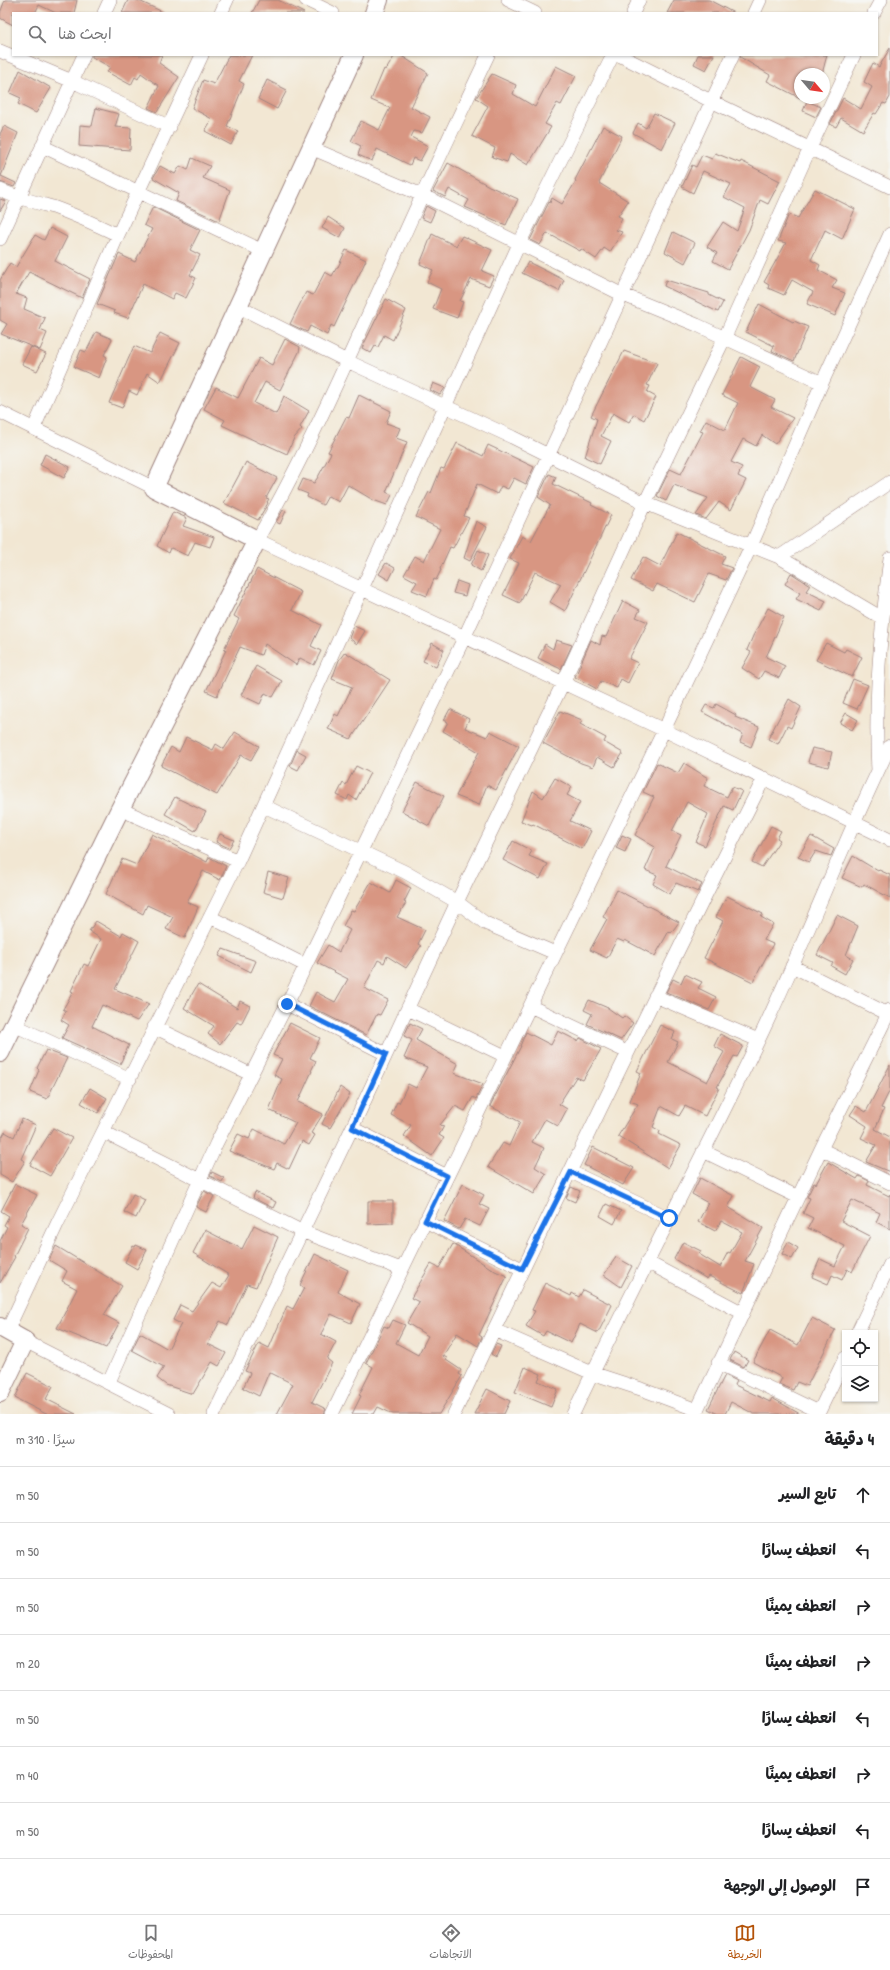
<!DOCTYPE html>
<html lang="ar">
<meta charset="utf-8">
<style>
:root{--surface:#fff;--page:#f6f6f6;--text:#202124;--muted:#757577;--line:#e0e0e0;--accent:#b45309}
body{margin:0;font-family:"Patrick Hand","Playpen Sans Arabic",sans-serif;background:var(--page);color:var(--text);direction:rtl}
.controls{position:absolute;right:12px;bottom:12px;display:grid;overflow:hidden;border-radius:0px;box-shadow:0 1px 3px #0004}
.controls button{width:36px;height:36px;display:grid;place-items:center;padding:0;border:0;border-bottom:1px solid var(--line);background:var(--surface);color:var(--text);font:20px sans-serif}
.compass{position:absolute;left:794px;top:68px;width:36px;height:36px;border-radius:50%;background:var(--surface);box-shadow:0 1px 3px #0004;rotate:119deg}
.stop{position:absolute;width:12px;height:12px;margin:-9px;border:3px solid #1a73e8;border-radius:50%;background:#fff}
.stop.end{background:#1a73e8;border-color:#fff;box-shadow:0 1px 4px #0008}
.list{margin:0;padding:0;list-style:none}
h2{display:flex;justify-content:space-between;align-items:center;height:52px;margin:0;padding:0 16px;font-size:17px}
h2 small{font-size:13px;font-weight:400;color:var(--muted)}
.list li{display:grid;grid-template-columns:26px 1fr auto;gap:12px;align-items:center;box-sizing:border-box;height:56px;padding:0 16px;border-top:1px solid var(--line)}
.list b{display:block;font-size:15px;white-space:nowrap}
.list em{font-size:13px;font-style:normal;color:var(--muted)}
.icon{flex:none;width:22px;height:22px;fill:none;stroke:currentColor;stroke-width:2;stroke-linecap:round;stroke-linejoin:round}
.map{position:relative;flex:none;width:890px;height:1414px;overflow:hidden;direction:ltr}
.search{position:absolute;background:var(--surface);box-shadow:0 1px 3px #0004;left:12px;right:12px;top:12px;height:44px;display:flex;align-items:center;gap:10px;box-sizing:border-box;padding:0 14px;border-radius:0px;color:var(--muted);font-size:15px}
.sheet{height:500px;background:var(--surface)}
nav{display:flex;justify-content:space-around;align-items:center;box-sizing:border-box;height:56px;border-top:1px solid var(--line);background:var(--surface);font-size:11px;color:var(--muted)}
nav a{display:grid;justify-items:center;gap:2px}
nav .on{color:var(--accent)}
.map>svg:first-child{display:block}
</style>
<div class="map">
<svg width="890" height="1414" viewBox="0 0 890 1414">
<rect width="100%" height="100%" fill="#f6f6f2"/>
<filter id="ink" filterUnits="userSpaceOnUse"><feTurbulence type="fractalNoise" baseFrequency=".025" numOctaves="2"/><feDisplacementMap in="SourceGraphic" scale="8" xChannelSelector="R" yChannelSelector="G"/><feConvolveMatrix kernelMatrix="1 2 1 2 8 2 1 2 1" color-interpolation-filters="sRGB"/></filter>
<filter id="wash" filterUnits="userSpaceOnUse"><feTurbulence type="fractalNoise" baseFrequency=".012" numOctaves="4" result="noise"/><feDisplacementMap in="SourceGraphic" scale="16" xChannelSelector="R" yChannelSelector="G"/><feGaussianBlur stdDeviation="0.9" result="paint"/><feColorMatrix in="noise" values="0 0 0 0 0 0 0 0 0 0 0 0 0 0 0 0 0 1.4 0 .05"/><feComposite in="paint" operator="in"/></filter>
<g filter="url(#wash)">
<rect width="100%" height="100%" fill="#f2e7d3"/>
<g id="blocks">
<path fill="#d89682" d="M5,0H77L74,13H56L39,5L35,13H13V25L0,18V13Z
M128,0H137L165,13H122Z
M259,0H278L304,13H252Z
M674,0H709L734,13H667Z
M890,48V97L886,104L883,103L876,114L874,113L863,131L841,118L836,127L830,124L843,98L861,109L872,87L864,82L873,63L879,67Z
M92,55H162L159,63L179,77L157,112L148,108L159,86L141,73L138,79L135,77L131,85L107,72L110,67L92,57Z
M229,55H252L239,81L244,84L227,126L238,131L231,145L205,131L212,119L192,108L203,80L214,84Z
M395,55H400L428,73L411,107L430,117L422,133L414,131L411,137L428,146L420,161L413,158L410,165L377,149L372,161L358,155L361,146L351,141L361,121L379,130L390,108L371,100L384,69L386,70Z
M698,55H714L706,70L694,64Z
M741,55H827L822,74H800V98L767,81L770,75L740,57Z
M556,66L576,76L561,105L557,103L545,124L551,127L528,165L510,154L507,162L492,157L495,148L472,136L488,106L476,98L492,74L516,85L513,94L535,107Z
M20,70L51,88L36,113L18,104L21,98L10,93Z
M267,80L287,90L277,109L258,99Z
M807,101L821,107L816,117L803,111Z
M96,108L119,114L115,127L131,128L130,150L79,146L80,125L92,126Z
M654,113L675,123L662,149L633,133L638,123L646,128Z
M4,126L18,133L1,176L16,183L14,187L0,182V134Z
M603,126L622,136L599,183L628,201L618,216L622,218L616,230L622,232L610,252L604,248L596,259L581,249L580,251L547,233L540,245L530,240L549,202L550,203L552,198L562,204L576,181L575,180Z
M715,153L740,163L741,161L780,181L768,204L760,200L749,230L728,269L713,261L717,253L707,247L723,222L737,231L745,208L724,197L731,184L703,171L693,193L682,187L692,165L696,167L702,155L712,159Z
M192,158L210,166L203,178L230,190L219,221L176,201L179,193L153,178L160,166L175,174L180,166L188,170Z
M448,163L489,186L518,199L506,225L465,207L469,200L449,189L445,197L433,191Z
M815,189L855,209L842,239L825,230L811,260L820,265L818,270L837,280L832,288L845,293L835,316L807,304L813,292L792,280L784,295L768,288L769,285L764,282L786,243L778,241L789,214L798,218Z
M0,199L6,201L0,211Z
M426,206L435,211L430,222L421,218Z
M153,207L200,230L190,250L200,255L190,275L196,278L186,298L175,293L172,299L143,284L128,318L114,313L115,311L97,304L119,254L135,262L152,229L144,225Z
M328,217L345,228L340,238L322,228Z
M50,228L67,237L55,261L90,279L82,298L29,272L16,294L27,298L24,309L45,318L40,330L47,333L40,350L1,334L7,324L0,320V280L10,263L16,267L35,235L44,240Z
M673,232L695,243L685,263L665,252Z
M432,234L456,246L462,236L492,250L482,271L494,276L489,286L471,279L460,301L463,302L457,318L433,309L441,289L427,282L433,270L420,264Z
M346,250L366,260L334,327L331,325L327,335L310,326L307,332L290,324L306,292L313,295L325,272L332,276L337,267H338Z
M528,262L564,280L559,291L522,273Z
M666,280L709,293V295L723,302L718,312L664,286Z
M386,299L406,310L393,340L384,335L378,347L375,346L371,353L362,348Z
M759,304L793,322L794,321L808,327L794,361L772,351L774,346L746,332Z
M96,332L112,339L104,355L107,357L99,378L74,367L81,350L86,352Z
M160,333L180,343L160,382L147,373L137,395L129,391L122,408L109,403L134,346L150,353Z
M285,339L300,347L299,352L280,390L265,382L254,403L276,414L284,396L309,411L300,427L302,429L294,438L287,454L263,443L262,444L222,425L225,420L204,409L216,387L238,398L259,358L272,365Z
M31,347L46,354L37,371L22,364Z
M624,351L657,363L647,385L650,386L647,392L656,397L644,420L634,414L629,422L613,413L601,436L611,441L600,464L585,457L597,419L591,416Z
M741,357L760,367L750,387L775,400L771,407L793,418L775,444L762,435L756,446L743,439L731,462L742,467L738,476L746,480L731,510L719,502L706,519L696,515L708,498L674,485L666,501L657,496L670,469L681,474L703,432L700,431L706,420L725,430L738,403L722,395Z
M433,383L445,388L440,395L430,390Z
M359,395L391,411L386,423L400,428L396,438L407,442L386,492L392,495L387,505L373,500L348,485L339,502L328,496L323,505L307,497L308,494L298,490L303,479L314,483L318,477L331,453L328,452L346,417L349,418Z
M457,443L483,456L488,445L534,467L526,484L514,478L508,489L501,486L497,494L477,484L464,516L469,518L453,548L450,547L440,569L441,570L436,580L434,579L427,596L412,590L417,582L404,575L415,556L424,561L440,529L416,517L429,492L431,493L441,468L444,469Z
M45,454L70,467L64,478L40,465Z
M246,462L277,478L266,498L269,499L267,502L268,503L258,520L224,503Z
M549,474L556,477L553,484L592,503L591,505L611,515L565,611L550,602L561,584L535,572L520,603L503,595L519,563L510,559L522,536L531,541L550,505L538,497Z
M283,510L286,511L280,524L276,522Z
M173,512L187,518L183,526L214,537L210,547L195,542L188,556L171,548L169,553L157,546Z
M476,521L487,527L470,561L464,558Z
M677,532L725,556L721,564L732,568L726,580L709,574L695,602L657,584L653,591L631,580L643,557L660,566Z
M478,550L488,555L481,571L471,565Z
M386,563L395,568L389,580L379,574Z
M257,569L301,592L292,610L321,625L311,646L321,651L314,665L300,658L296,665L265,644L261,655L240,647L217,696L206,691L226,650L224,649L239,619L234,616Z
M791,573L810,585L806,591L826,601L821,611L796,599L800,593L785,584Z
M457,581L468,585L465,596L453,593Z
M623,601L640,610L636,617L648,622L629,659L638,663L628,683L621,679L617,688L601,681L597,689L575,677L591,640L600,645L602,636L606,637Z
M768,608L784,617L766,657L785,666L779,678L764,671L759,679L742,668L751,652L747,650L753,636Z
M354,626L365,631L357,644L349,638Z
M556,640L572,645L561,669L538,658L545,644L553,649Z
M432,643L444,650L436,667L423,661Z
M826,643L844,652L846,649L862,657L852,677L816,660Z
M345,652L390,680L351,739L328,729L335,714L338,716L352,687L332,679L339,660Z
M256,666L282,681L273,697L265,693L260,704L241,695Z
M853,679L868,685L857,709L843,703Z
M789,699L801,707L791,728L787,726L778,744L768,739Z
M716,704L736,715L735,717L759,727L751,747L740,742L743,734L702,712L706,705L714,708Z
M450,709L469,719L465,728L487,737L490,731L519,746L496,790L487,785L479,805L456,796L479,752L443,731L448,722L444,720Z
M560,711L582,720L580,724L606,738L604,742L623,753L614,767L597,757L593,767L581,763L543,743Z
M846,713L858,720L852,730L840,723Z
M235,732L259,746L251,760L241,755L217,795L161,766L171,747L179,752L186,737L213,750L216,744L224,749Z
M812,748L832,752L828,767L808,762Z
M297,750L306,755L298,770L290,766Z
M657,763L678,773L684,763L708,778L704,786L727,797L732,787L742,791L733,810L724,806L705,846L696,842L708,814L687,802L672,831L681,835L666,866L702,884L698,892L676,883L670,894L653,884L657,875L645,870L655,847L635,835L654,797L643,792Z
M356,766L370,773L356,800L349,795L347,800L337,795L343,783L346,785Z
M555,778L572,787L567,795L580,802L570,821L591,831L582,849L533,824L532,825L521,821L533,791L543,798Z
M417,782L444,796L429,826L402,811Z
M175,797L206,812L195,831L165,814Z
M771,826L781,831L777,838L780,840L762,867L752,862Z
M152,834L207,862L209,857L226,866L220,880L203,871L187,902L198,907L185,938L166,929L173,917L147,905L143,914L106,894L122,859L137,865Z
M220,834L234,840L229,848L216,842Z
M622,835L631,839L625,852L616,848Z
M811,836L834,849L831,856L816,851L809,862L798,857Z
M513,841L532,851L529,856L548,864L540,879L503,860Z
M853,856L878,871L879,870L890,875V898L864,884L862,887L842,878Z
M268,872L289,878L283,898L263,892Z
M396,880L411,888L404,902L406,903L397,917L425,930L418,944L421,946L406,968L387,956L384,963L378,960L364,988L388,1000L380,1015L377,1014L366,1035L309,1006L316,992L335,1002L348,979L317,963L328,945L339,952L350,930L343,926L351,910L354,911L371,882L390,893Z
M617,890L679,922L671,933L669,931L655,956L625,940L624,942L617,939L607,958L590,950L607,919L603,917Z
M727,896L763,914L761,917L773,924L764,940L773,944L753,982L704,958L723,921L716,917Z
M837,915L858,926L846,955L853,959L845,974L831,966L833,963L817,955Z
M96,921L121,936L123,932L139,941L115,989L149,1004L137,1021L102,1005L92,1026L129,1045L120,1064L62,1038L69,1025L61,1020L66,1011L63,1009L73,992L71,991L84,964L88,966L101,939L89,931Z
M223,949L256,961L251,972L219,956Z
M685,974L702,982L698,988L716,997L709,1010L666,992L673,979L681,983Z
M198,984L237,1008L240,1001L250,1006L241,1024L237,1022L220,1044L208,1034L214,1026L184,1008Z
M589,1000L608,1008L622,1018L624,1016L633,1023L621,1040L587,1024L592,1014L584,1010Z
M290,1023L320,1038L310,1058L316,1061L311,1071H312L298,1102L323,1114L311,1133L315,1135L309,1145L302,1141L289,1169L277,1163L274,1169L229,1151L238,1134L249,1139L254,1129L284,1144L296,1123L269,1110L282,1079L274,1075L282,1059L273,1055Z
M410,1023L422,1029L416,1040L458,1064L454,1073L483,1084L476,1099L473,1097L465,1111L455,1106L440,1125L444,1126L439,1135L444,1138L432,1156L404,1136L411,1125L391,1115L397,1102L399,1103L408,1084L416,1088L427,1067L404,1058L412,1040L404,1036Z
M660,1025L675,1032L672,1039L678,1042L668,1062L707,1082L724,1052L714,1046L720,1034L743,1046L737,1057L734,1056L717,1087L719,1088L705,1116L685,1106L679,1116L661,1106L653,1127L660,1131L659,1134L681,1145L668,1168L618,1136L638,1104L630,1101L641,1073L637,1071Z
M558,1031L578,1041L580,1038L601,1049L583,1080L576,1077L559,1104L567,1109L558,1126L545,1119L532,1142L544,1148L535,1167L546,1174L534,1194L488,1167L503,1143L509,1146L520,1122L490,1106L521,1046H520L526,1032L551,1045Z
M46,1050L67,1058L47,1099L30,1092L39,1070L37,1068Z
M890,1065V1090L881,1108L884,1109L875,1129L890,1137V1172L866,1162L876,1145L861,1138L867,1126L850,1115L856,1106L866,1112Z
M340,1087L350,1094L330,1128L322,1124Z
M90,1088L107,1098L98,1113L81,1103Z
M22,1119L36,1125L21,1159L25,1161L12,1182L0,1175V1141L5,1132L14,1137Z
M53,1128L72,1138L50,1176L30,1165Z
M593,1147L634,1168L623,1185L584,1165Z
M828,1162L857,1179L859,1176L869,1181L867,1185L889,1196L890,1194V1229L876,1222L880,1213L852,1200L841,1221L870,1236L852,1272L847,1269L842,1280L832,1275L828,1284L812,1277L820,1259L835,1266L845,1246L808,1228L813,1218L803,1213L810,1198L807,1197L814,1183L816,1184Z
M212,1172L224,1178L222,1182L210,1176Z
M700,1178L734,1196L728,1207L763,1228L745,1261L754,1264L743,1293L709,1276L707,1279L674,1259L683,1242L701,1251L699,1254L720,1267L728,1252L730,1253L742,1232L721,1221L715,1231L698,1222L708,1203L692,1194Z
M15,1184L37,1195L21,1224L28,1228L14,1256L15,1257L0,1283V1241L7,1227L4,1225L9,1216L1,1211Z
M463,1184L484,1195L479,1204L489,1209L480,1226L465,1219L459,1229L444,1221Z
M571,1187L580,1191L575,1202L566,1198Z
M204,1191L214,1196L206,1212L196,1207Z
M255,1192L276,1202L273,1208L253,1198Z
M133,1194L145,1200L136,1218L124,1212Z
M368,1201H393V1223L368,1224Z
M606,1204L621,1211L614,1224L600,1216Z
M254,1225L278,1237L256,1287L247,1284L228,1325L220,1321L208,1344L226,1353L219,1366L212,1362L193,1394L166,1385L157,1378L164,1367L132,1350L140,1333L168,1349L181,1324L173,1320L180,1305L192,1311L212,1283L221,1288L229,1275L193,1253L205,1230L242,1249Z
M788,1242L798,1248L792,1259L782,1254Z
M453,1244L495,1271L507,1276L479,1335L482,1337L478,1346L457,1333L443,1356L447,1358L446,1360L461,1370L459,1374L462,1376L439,1414H393L378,1407L374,1414H352L361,1396L359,1395L373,1367L366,1363L384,1326L389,1328L393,1320L405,1325L396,1343L418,1355L428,1336L407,1323L419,1302L411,1298L431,1264L439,1268Z
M136,1245L147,1250L137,1269L125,1262L133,1246L135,1247Z
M56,1246L122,1286L104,1315L119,1323L106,1348L57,1328L77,1289L62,1281L67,1271L49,1260Z
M315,1254L348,1270L338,1292L360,1304L351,1323L331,1314L321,1334L336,1342L327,1359L332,1363L312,1402L326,1409L324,1414H277L293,1384L269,1372L259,1396L243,1388L250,1373L245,1371L259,1343L269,1348L287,1306L293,1309L304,1288L300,1285Z
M616,1257L632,1266L621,1287L604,1275Z
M545,1283L571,1296L572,1293L579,1297L583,1290L612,1305L598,1333L580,1324L571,1343L546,1331L543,1336L526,1326L535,1311L532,1310Z
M812,1318L835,1330L807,1386L797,1382L793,1390L779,1384L782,1378L753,1362L770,1330L798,1345Z
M496,1344L501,1346L496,1357L491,1354Z
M734,1352L748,1360L744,1367L730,1360Z
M525,1367L541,1374L538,1381L558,1389L551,1407L515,1392Z
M27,1373L53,1386L46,1399L76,1414H46L15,1398Z
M725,1375L737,1381L735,1385L770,1402L772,1398L800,1414H754L731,1402L725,1414H718L708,1409Z
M487,1389L510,1401L504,1414H474Z"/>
</g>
</g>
<g filter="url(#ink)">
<use href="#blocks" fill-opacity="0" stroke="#9e837f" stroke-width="1"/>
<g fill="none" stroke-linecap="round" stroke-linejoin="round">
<g stroke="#9e837f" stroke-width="14">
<path id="street" d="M306,0L333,13
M508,0L535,13
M104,13L110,0
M221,13L227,0
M633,13L639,0
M754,13L760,0
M874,13L881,0
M0,51L72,81L170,127
M488,55C456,123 423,191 393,260C350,354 309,450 257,540L664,730L890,840
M619,55L711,101L890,187
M42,146L263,251
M311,148L422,195L621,294L697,325L822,383
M0,190C17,198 34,202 53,207C75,215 97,225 118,235
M0,239L84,55
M239,307L347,361L512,437L645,503L779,557L890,482
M0,412L154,488
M34,428L118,235L202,55
M779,557L882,618
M878,770C874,699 881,628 890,558
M264,806L405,872L457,902L485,923L555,953
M120,809L238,861
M210,917L305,965
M792,966L888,1014
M655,996L758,1040
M287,1004L386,1054
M530,1006L627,1052
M408,1009L505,1056
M14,1025L130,1079
M154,1027L250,1074
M352,1128L447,1176
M104,1132L301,1231L401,1269
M821,1149L890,1183
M703,1151L798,1197
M571,1172L669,1218
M425,1221L522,1269
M647,1262L743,1313
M494,1330L592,1373L641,1389L697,1410
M7,1331L58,1222L238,861L519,244L613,55
M857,1333L890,1264
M25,1341L169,1414
M718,1363L819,1412
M109,1382L216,1144L287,1004L465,636L733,55
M214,1414L352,1128L457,902L563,683L645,503L725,337L810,148L854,55
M332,1414L664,730L751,546L822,383L890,234
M454,1414C555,1201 658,989 764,778
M573,1414C632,1289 698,1166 758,1041C805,944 842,843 890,746
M695,1414L821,1149L890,1010
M818,1414L845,1358"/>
</g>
<g stroke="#9e837f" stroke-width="20">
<path id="secondary" d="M374,13L379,0
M0,1053L120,809L257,540L154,488L354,55
M0,1327L25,1341L0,1393"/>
</g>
<use href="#street" stroke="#fff" stroke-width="13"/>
<use href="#secondary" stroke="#fff" stroke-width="18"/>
</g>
</g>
<g fill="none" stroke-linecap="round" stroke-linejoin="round" filter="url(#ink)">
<path stroke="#1a73e8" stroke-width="5" d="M287,1004L386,1054L352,1128L447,1176L425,1221L522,1269L571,1172L669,1218"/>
</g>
</svg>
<div class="controls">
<button><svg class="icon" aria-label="locate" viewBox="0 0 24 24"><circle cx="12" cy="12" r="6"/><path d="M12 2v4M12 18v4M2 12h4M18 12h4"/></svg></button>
<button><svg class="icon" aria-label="layers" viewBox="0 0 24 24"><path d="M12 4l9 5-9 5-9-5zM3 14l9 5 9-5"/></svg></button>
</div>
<svg class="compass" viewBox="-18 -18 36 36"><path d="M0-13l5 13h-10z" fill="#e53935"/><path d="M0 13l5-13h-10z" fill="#757577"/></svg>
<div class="stop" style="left:669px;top:1218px"></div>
<div class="stop end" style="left:287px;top:1004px"></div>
<div class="search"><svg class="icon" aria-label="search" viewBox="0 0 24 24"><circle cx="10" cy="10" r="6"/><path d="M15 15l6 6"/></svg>ابحث هنا</div>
</div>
<section class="sheet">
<h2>4 دقيقة<small>سيرًا · 310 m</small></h2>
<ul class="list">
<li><svg class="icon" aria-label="ahead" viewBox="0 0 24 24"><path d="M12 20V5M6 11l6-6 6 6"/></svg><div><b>تابع السير</b></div><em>50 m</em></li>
<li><svg class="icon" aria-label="left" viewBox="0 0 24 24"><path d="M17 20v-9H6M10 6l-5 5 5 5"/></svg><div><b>انعطف يسارًا</b></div><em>50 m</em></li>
<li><svg class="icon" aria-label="right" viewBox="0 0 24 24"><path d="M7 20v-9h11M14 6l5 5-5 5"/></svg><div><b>انعطف يمينًا</b></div><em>50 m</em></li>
<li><svg class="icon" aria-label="right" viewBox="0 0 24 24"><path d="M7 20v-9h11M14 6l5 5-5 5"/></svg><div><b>انعطف يمينًا</b></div><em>20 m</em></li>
<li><svg class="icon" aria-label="left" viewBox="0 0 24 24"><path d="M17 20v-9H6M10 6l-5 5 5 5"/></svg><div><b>انعطف يسارًا</b></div><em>50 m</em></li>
<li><svg class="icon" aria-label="right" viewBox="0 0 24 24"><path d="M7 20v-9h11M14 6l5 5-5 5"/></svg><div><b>انعطف يمينًا</b></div><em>40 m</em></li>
<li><svg class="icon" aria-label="left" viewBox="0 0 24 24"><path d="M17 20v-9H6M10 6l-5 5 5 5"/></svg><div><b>انعطف يسارًا</b></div><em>50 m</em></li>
<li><svg class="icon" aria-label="arrive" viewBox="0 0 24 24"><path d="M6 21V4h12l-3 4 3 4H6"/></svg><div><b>الوصول إلى الوجهة</b></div></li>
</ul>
</section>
<nav>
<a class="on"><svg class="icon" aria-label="map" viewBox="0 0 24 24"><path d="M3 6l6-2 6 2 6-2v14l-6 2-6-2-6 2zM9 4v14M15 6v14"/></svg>الخريطة</a>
<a><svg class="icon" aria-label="directions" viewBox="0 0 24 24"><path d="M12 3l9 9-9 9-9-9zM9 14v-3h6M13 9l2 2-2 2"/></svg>الاتجاهات</a>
<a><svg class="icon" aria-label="saved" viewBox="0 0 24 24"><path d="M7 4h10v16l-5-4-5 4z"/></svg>المحفوظات</a>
</nav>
